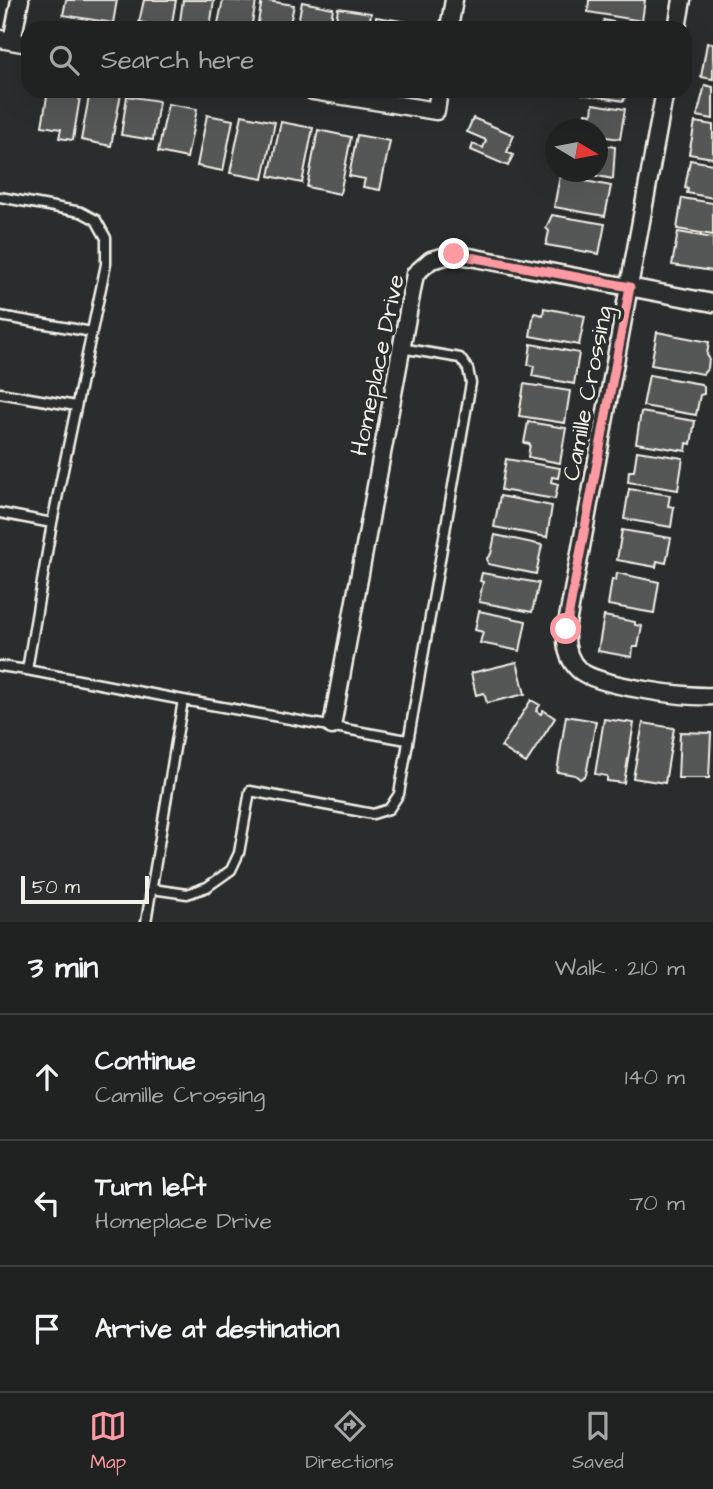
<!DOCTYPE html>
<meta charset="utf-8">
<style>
:root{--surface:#202222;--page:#2d2f2f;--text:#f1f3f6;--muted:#a2a4a5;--line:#3d3f40;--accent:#ff9aa2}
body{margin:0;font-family:"Architects Daughter",sans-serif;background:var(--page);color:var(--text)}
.compass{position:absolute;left:545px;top:119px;width:63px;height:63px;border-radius:50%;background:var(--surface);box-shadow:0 7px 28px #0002;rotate:100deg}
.scale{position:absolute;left:21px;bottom:18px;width:128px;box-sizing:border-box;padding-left:7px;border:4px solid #f4f1e8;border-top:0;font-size:19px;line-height:24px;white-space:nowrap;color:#f4f1e8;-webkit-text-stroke:5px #2a2d2e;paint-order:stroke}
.stop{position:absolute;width:21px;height:21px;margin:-16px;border:5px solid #ff9aa2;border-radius:50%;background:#fff}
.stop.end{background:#ff9aa2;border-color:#fff;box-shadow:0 2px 7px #0008}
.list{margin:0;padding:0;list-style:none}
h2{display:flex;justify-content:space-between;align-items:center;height:91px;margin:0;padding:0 28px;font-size:30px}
h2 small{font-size:23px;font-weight:400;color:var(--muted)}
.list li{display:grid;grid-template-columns:46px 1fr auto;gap:21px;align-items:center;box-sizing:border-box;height:126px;padding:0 28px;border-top:2px solid var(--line)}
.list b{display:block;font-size:26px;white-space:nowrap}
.list p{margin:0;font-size:23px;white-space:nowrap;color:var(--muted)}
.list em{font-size:23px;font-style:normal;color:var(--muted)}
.icon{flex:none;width:38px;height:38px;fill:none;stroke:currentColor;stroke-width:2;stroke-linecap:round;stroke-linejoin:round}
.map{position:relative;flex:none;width:713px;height:922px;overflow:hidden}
.search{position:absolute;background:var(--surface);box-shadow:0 7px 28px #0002;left:21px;right:21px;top:21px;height:77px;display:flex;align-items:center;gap:18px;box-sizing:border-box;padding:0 24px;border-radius:21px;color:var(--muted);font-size:26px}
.sheet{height:469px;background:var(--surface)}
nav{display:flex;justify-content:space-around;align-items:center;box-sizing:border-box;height:98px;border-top:2px solid var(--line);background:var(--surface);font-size:19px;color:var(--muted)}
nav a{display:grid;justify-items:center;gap:4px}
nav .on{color:var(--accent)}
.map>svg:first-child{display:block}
</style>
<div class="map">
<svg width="713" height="922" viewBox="0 0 713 922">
<rect width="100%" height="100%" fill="#2a2d2e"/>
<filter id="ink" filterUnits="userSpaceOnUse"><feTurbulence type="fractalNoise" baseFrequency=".0143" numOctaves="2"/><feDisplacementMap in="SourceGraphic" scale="14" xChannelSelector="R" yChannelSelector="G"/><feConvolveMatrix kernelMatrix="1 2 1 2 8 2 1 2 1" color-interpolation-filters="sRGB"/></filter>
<g filter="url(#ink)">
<path fill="#555756" stroke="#f4f1e8" stroke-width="2" d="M66,0H117L113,23L63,15Z
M144,0H176L171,28H154V25L139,22Z
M183,0H214L210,28H179Z
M223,0L256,2L251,28H217Z
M262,0L294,5L289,28H257Z
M589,0H645L642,21L588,12Z
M302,2L333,8L330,28H297Z
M338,8L371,13L369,28H335Z
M376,17L409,22L408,28H375Z
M604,20L640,28H586L587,25L602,28Z
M707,43L713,44V79L701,77Z
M705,85L713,87V119L697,116Z
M48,91H81L73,140L59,138L61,129L42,126Z
M90,91L121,94L111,146L81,140Z
M581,91H626L624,101L581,94Z
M127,96L159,101L153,140L121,135Z
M168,104L197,109L187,158L158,152Z
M593,104L625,109L620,139L598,136V130H583L586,113L592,114Z
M207,115L233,120L223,171L197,166Z
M242,115L275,122L263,179L230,173Z
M473,118L514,135L507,152L513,155L508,166L471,150L473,144L483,148L486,140L467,132Z
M281,122L313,128L302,183L269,176Z
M695,122L713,125V158L689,154Z
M318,130L351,137L340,194L307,187Z
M357,135L390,141L380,190L363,187L365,179L349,176Z
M598,144L615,147L613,179L577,172H598Z
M690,160L713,164V198L687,193L688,189L685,188Z
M560,176L611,186L605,216L554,207Z
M682,198L713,203V235L677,229Z
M552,215L605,224L599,254L546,245L549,231L546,228Z
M678,232L713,238V271L672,265Z
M544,308L585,316L579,345L530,336L534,313L543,315Z
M657,332L709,342L707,355L709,358L708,368L703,374L651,365Z
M531,344L579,353L574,384L532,376L534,366L528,365Z
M649,375L701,384L704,387V394L700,395L696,415L643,406Z
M524,384L570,391L565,423L519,416Z
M641,412L695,421L691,444L687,443L686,451L636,443Z
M528,422L566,428L560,463L528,457L530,444L524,443Z
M637,451L683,458L678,490L628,482L629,471H634Z
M506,459L560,468L558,478L552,477L551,482L558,484L555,499L501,490Z
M629,489L670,495L668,506L674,507L671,527L624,519Z
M500,496L552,506L547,537L494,527Z
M622,530L671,538L666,563L657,561L656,567L617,560Z
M495,535L542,545L536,574L488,564L487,558L491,554Z
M482,573L539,583L532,612L479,602L483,582L480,581Z
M617,573L659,582L654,613L608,605L612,579L616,580Z
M479,611L526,621L520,651L480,643L483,632L475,630Z
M604,616L635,622V625L642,626L638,647H633L632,657L598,651Z
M517,662L525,694L487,703L484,693L476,695L471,673Z
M531,700L540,705L536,711L541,714L543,710L555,718L526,763L501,747Z
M566,716L596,721L586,775L580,779L575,775L557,772Z
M604,719L634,723L624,783L607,781V776L595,774Z
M643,723L674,728L665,783L633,778Z
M680,732L711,733L709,778H678Z"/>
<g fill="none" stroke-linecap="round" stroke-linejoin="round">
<g stroke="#f4f1e8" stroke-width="13">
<path id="service" d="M0,197L81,212L96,220L106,238V264L52,523L0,513
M0,316L92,332
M0,393L76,406
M0,666L27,670L52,523
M27,670L183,700
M152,889L187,894L207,887L231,870L239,853L250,791L373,814L389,809L399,794L471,383L468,369L460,358L401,348
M146,922L183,700L407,740"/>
</g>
<g stroke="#f4f1e8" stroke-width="21">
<path id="minor" d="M449,28L454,0
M677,28L682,0
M0,39L28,44
M12,41L20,0
M313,91L436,111L439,91
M665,91L566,629C565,644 567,659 579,670C597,686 688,698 713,696
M332,726L415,274L431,260L454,254L713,303"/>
</g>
<use href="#service" stroke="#2a2d2e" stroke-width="8"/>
<use href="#minor" stroke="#2a2d2e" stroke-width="16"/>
</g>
</g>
<g fill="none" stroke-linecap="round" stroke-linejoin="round" filter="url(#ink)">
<path stroke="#ff9aa2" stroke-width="9" d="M454,254L630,287L566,629"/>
</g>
<g text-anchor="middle" stroke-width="7" stroke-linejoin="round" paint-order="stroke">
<g font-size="24" fill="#f4f1e8" stroke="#2a2d2e">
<text transform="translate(377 365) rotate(-78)" y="8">Homeplace Drive</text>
<text transform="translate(587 393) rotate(-79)" y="8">Camille Crossing</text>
</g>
</g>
</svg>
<svg class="compass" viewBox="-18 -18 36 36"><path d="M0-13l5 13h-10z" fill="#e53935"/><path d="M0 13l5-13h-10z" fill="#a2a4a5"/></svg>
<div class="scale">50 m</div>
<div class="stop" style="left:566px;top:629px"></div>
<div class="stop end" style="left:454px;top:254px"></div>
<div class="search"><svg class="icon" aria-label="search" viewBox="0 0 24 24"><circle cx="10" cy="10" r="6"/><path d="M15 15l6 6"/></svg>Search here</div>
</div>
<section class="sheet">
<h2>3 min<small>Walk · 210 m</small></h2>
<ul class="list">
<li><svg class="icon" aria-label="ahead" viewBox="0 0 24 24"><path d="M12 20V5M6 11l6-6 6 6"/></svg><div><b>Continue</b><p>Camille Crossing</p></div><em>140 m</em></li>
<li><svg class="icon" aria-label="left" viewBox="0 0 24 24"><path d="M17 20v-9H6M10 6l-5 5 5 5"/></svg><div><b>Turn left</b><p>Homeplace Drive</p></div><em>70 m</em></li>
<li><svg class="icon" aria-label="arrive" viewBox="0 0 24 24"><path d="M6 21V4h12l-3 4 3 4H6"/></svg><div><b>Arrive at destination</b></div></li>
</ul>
</section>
<nav>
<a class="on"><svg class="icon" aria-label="map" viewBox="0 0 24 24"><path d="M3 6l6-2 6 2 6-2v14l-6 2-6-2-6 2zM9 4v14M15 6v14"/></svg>Map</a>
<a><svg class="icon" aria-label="directions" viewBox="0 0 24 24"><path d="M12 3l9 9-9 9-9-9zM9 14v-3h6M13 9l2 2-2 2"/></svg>Directions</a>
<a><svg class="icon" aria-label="saved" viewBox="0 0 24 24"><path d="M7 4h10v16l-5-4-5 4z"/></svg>Saved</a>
</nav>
